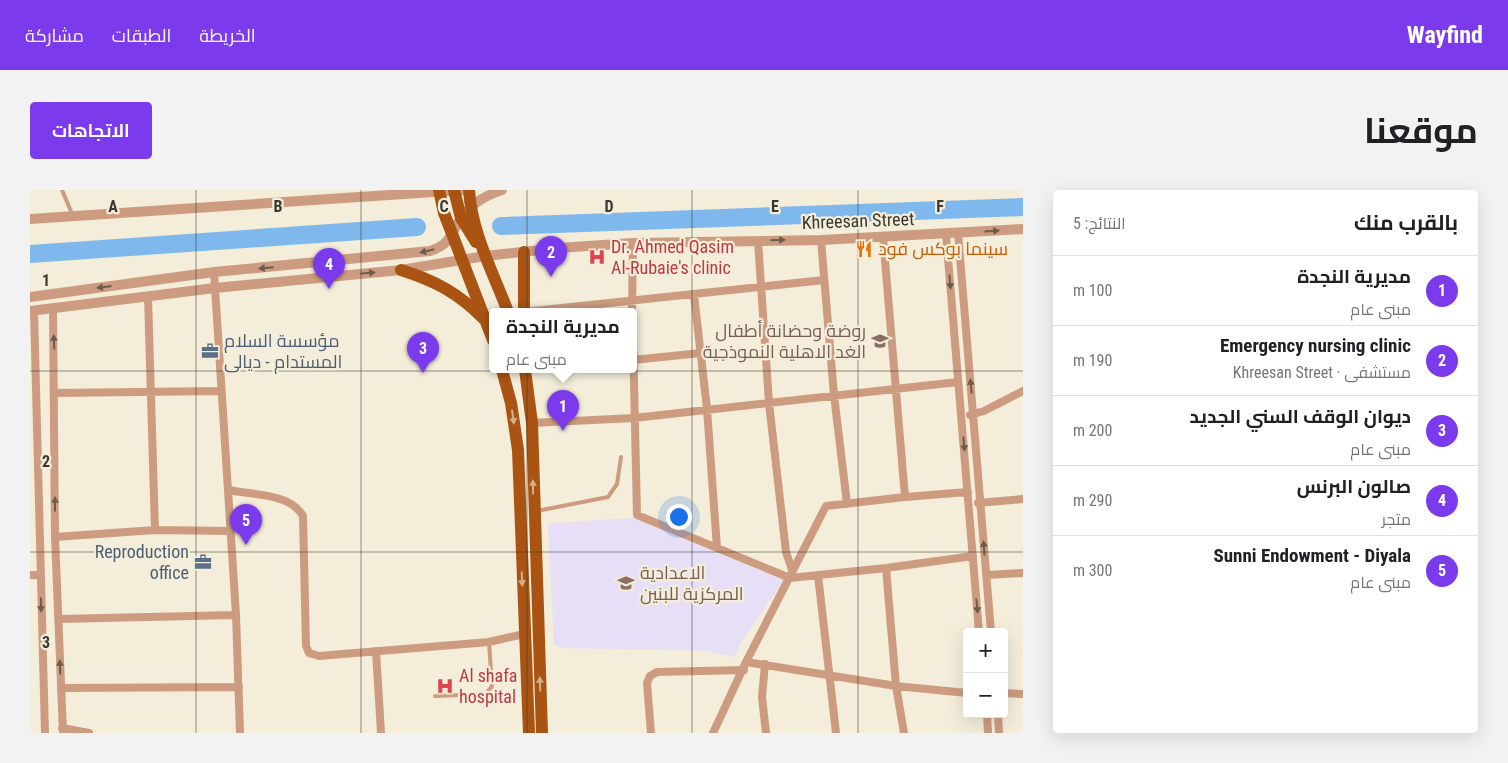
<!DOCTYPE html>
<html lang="ar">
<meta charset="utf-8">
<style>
:root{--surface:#fff;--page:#f2f2f2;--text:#202124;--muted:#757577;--line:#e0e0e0;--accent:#7c3aed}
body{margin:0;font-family:"Roboto Condensed",Cairo,sans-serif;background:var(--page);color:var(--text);direction:rtl}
.controls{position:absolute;right:15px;bottom:15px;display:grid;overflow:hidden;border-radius:5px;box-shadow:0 5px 20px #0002}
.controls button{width:45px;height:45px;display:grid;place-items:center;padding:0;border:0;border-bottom:1px solid var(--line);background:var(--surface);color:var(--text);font:25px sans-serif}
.you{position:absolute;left:648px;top:326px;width:18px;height:18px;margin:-12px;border:4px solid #fff;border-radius:50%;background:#1a73e8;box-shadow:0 0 0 8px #1a73e833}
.badge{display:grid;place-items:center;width:32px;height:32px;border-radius:50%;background:var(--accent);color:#fff;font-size:16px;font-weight:700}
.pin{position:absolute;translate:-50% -41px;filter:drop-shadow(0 1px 2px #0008)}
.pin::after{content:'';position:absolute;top:26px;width:18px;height:15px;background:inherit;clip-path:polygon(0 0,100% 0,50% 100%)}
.popup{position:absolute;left:459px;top:118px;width:148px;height:65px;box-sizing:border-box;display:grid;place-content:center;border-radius:5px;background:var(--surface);filter:drop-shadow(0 1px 4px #0005);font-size:16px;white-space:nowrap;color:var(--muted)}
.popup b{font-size:19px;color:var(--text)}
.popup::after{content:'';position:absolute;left:50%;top:100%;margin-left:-10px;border:10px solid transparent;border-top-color:var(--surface)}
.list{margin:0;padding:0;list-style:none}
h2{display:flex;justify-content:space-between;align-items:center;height:65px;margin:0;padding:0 20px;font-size:21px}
h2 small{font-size:16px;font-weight:400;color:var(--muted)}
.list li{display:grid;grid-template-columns:32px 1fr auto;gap:15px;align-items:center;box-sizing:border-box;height:70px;padding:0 20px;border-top:1px solid var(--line)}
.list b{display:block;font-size:19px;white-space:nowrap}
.list p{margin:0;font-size:16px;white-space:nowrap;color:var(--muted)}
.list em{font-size:16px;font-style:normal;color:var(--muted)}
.map{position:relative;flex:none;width:993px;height:543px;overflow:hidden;direction:ltr;border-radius:5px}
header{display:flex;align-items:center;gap:30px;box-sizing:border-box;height:70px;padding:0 25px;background:var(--accent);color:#fff}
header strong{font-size:24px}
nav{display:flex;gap:28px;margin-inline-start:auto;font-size:18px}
.intro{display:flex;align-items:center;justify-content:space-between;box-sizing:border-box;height:120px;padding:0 30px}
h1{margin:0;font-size:35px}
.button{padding:12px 22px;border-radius:5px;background:var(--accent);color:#fff;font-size:18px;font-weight:700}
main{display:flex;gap:30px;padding:0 30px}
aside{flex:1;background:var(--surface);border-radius:5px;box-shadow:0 5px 20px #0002}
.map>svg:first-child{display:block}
</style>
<header>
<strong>Wayfind</strong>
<nav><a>الخريطة</a><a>الطبقات</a><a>مشاركة</a></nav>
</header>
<div class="intro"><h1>موقعنا</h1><a class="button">الاتجاهات</a></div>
<main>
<aside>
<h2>بالقرب منك<small>النتائج: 5</small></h2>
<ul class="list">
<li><span class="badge">1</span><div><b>مديرية النجدة</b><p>مبنى عام</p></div><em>100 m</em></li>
<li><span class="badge">2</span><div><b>Emergency nursing clinic</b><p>مستشفى · Khreesan Street</p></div><em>190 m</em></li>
<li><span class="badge">3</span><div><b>ديوان الوقف السني الجديد</b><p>مبنى عام</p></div><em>200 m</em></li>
<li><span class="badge">4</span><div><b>صالون البرنس</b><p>متجر</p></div><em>290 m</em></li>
<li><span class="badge">5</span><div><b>Sunni Endowment - Diyala</b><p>مبنى عام</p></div><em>300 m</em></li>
</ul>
</aside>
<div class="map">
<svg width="993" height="543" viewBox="0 0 993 543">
<rect width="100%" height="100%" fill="#f3edda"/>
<path fill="#e6dff5" d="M603,328L754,390L711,453L705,467L677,461L534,458L524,455L518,335L521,333Z"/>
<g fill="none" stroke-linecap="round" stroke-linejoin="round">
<path stroke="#7fb8ec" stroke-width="18" d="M471,36L993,17
M0,64L387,37"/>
<path stroke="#cd9c80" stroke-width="4" d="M32,0L43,26
M507,321L578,307L587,294L591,267
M405,506L456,504L462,496L459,452"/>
<path stroke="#cd9c80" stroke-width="8" d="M928,43L961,442
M916,44L949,442
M853,47L875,307
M791,50L804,205L817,314
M728,51L739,213L756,362L762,380
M184,82L206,425L210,543
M664,105L677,219L687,358
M118,107L125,340
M23,119L25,347L33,543
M4,121L15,543
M494,122L794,90
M602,122L603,53
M603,148L607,325L760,388L856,378L943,366
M603,170L671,163
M25,203L191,201
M940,225L954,221L993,201
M502,233L604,228L928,192
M198,300C222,305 260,303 273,326L276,456L279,463L289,466L459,452L494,444
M948,313L993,309
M25,347L125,340L201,341
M856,378L866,496L874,543
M0,385H11
M788,385L806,543
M956,385L993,383
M29,429L206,425
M346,461L351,543
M716,472L866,496L937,503
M735,474L732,507L736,543
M31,498L209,497
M974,503L993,504
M957,524L958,543
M968,524L969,543
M32,538L59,543
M621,543L617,493L620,486L627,482L714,480
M683,543L716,472L796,316L875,307L938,302"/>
<path stroke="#cd9c80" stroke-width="10" d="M0,29L434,0
M0,107L184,82L400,61C421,54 420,45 431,28C440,14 457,5 472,0
M0,121L185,98L371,80L455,66L528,58L603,53L791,50L993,39"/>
<path stroke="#a95413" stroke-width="12" d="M409,0L414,23L463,150
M424,0L431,28L446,52
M439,0C442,44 463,82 478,122
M494,62V122
M371,80C406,91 428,103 454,129
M472,180L481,213L488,260L499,543
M495,180L502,233L512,543"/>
</g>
<defs><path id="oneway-solid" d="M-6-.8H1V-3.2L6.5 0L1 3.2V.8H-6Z" transform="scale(1.25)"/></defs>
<g fill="#6d5b4c">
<use href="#oneway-solid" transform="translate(962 41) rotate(-4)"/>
<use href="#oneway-solid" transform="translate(748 50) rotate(-1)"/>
<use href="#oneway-solid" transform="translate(397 61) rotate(167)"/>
<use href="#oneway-solid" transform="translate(236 78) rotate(175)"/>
<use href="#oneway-solid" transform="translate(338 83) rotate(-6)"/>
<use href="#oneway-solid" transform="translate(920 92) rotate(85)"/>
<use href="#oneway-solid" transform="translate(74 97) rotate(173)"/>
<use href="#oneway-solid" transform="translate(24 152) rotate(-92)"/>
<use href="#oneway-solid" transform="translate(941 196) rotate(-95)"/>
<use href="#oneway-solid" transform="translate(934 254) rotate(85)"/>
<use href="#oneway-solid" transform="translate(25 314) rotate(-90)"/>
<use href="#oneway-solid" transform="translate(954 358) rotate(-94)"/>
<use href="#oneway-solid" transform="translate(11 415) rotate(89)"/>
<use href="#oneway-solid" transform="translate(947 416) rotate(85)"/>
<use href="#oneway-solid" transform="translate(30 477) rotate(-92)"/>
</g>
<g fill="#d5b08a">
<use href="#oneway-solid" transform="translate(483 227) rotate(82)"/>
<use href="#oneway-solid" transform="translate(503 297) rotate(-91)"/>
<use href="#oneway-solid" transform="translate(492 389) rotate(88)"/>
<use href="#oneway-solid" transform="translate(510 494) rotate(-92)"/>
</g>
<path fill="none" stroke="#3a3830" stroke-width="1" stroke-opacity="0.55" d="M166,0V543M331,0V543M497,0V543M662,0V543M828,0V543M0,181H993M0,362H993"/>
<defs>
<g id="restaurant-bare" transform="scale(1.35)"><path d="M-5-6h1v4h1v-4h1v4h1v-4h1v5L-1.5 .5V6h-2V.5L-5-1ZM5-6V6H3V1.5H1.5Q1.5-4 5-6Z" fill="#e8710a" stroke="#f3edda" stroke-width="2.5" paint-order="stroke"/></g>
<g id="hospital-bare" transform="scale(1.35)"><path d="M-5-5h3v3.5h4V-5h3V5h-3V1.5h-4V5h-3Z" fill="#e0444e" stroke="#f3edda" stroke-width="2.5" paint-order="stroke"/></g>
<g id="school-bare" transform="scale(1.35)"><path d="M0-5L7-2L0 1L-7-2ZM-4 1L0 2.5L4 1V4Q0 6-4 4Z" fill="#8d6e63" stroke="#f3edda" stroke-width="2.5" paint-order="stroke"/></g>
<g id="office-bare" transform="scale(1.35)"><path d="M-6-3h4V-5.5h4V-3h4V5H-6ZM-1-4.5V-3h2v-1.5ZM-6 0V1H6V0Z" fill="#5c6f8a" stroke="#f3edda" stroke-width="2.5" paint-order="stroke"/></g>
</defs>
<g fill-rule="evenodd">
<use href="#restaurant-bare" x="834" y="59"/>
<use href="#hospital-bare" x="567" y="67"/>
<use href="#school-bare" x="850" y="151"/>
<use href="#office-bare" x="180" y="161"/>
<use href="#office-bare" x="173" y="372"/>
<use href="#school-bare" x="596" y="393"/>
<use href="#hospital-bare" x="415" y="496"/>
</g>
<g text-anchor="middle" stroke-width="4.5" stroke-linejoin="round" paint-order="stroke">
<g font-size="18" fill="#3a3830" stroke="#f3edda">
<text transform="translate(828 31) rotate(-2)" y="6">Khreesan Street</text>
</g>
<g font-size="18" fill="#be3a42" stroke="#f3edda" text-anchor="start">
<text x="581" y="63">Dr. Ahmed Qasim<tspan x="581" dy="21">Al-Rubaie's clinic</tspan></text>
<text x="429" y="492">Al shafa<tspan x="429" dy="21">hospital</tspan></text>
</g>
<g font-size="18" fill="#c56008" stroke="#f3edda" text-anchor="start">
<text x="848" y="65">سينما بوكس فود</text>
</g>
<g font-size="18" fill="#785e54" stroke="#f3edda" text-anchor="end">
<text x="836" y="147">روضة وحضانة أطفال<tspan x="836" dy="21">الغد الاهلية النموذجية</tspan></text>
<text x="610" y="389" text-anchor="start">الاعدادية<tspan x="610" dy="21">المركزية للبنين</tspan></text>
</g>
<g font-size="18" fill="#4e5e75" stroke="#f3edda" text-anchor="start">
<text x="194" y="157">مؤسسة السلام<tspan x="194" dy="21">المستدام - ديالى</tspan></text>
<text x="159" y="368" text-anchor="end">Reproduction<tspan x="159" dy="21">office</tspan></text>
</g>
</g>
<g font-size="16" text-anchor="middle" font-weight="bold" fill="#3a3830" stroke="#f3edda" stroke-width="4.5" stroke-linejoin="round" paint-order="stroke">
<text x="83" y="22">A</text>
<text x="248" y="22">B</text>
<text x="414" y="22">C</text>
<text x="579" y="22">D</text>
<text x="745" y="22">E</text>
<text x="910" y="22">F</text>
<text x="16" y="96">1</text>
<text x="16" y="277">2</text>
<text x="16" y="458">3</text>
</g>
</svg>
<div class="controls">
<button>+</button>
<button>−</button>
</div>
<div class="you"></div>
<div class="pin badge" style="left:533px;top:241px">1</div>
<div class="popup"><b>مديرية النجدة</b>مبنى عام</div>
<div class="pin badge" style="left:521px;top:87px">2</div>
<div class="pin badge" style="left:393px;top:183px">3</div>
<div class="pin badge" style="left:299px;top:99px">4</div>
<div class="pin badge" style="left:216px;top:355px">5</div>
</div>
</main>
